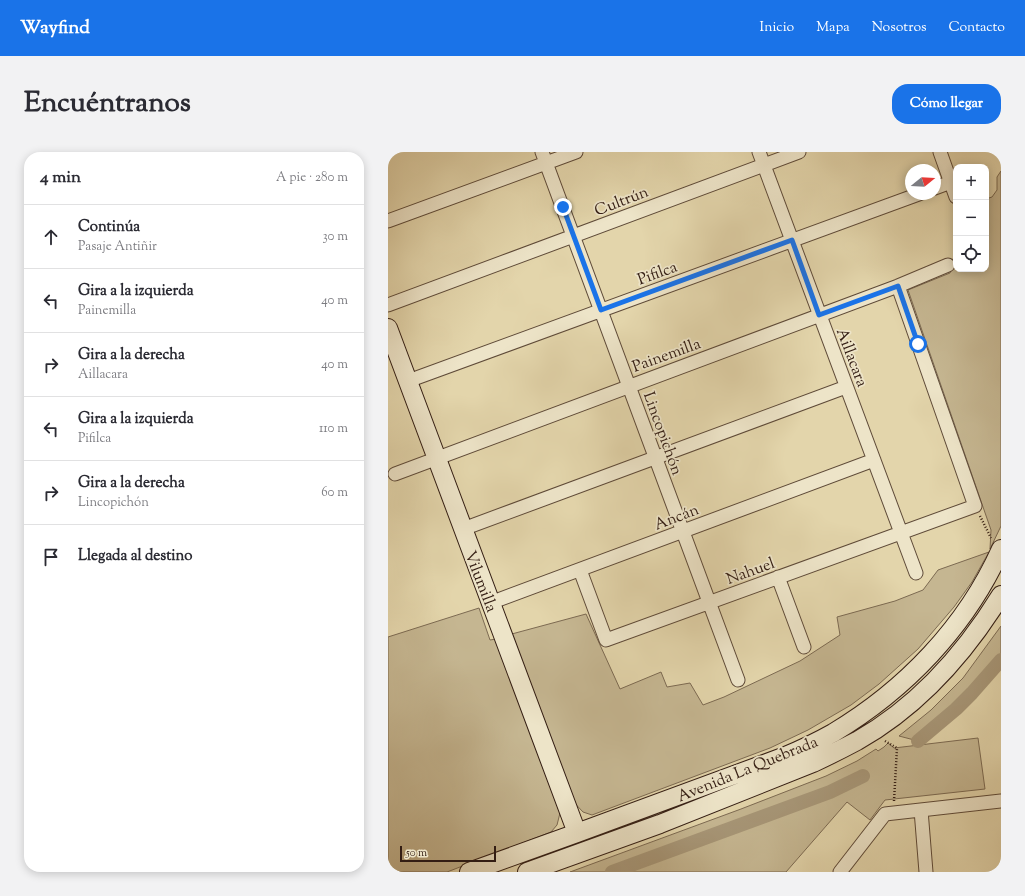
<!DOCTYPE html>
<html lang="es">
<meta charset="utf-8">
<style>
:root{--surface:#fff;--page:#f2f2f3;--text:#2b2b33;--muted:#7c7c81;--line:#e1e1e2;--accent:#1a73e8}
body{margin:0;font-family:"Sorts Mill Goudy",serif;background:var(--page);color:var(--text)}
.controls{position:absolute;right:12px;top:12px;display:grid;overflow:hidden;border-radius:8px;box-shadow:0 2px 10px #0003}
.controls button{width:36px;height:36px;display:grid;place-items:center;padding:0;border:0;border-bottom:1px solid var(--line);background:var(--surface);color:var(--text);font:20px sans-serif}
.compass{position:absolute;left:517px;top:12px;width:36px;height:36px;border-radius:50%;background:var(--surface);box-shadow:0 2px 10px #0003;rotate:72deg}
.scale{position:absolute;left:12px;bottom:10px;width:96px;box-sizing:border-box;padding-left:4px;border:2px solid #331d13;border-top:0;font-size:11px;line-height:14px;white-space:nowrap;color:#331d13;-webkit-text-stroke:3px #ede4c8;paint-order:stroke}
.stop{position:absolute;width:12px;height:12px;margin:-9px;border:3px solid #1a73e8;border-radius:50%;background:#fff}
.stop.end{background:#1a73e8;border-color:#fff;box-shadow:0 1px 4px #0008}
.list{margin:0;padding:0;list-style:none}
h2{display:flex;justify-content:space-between;align-items:center;height:52px;margin:0;padding:0 16px;font-size:17px}
h2 small{font-size:13px;font-weight:400;color:var(--muted)}
.list li{display:grid;grid-template-columns:26px 1fr auto;gap:12px;align-items:center;box-sizing:border-box;height:64px;padding:0 16px;border-top:1px solid var(--line)}
.list b{display:block;font-size:15px;white-space:nowrap}
.list p{margin:0;font-size:13px;white-space:nowrap;color:var(--muted)}
.list em{font-size:13px;font-style:normal;color:var(--muted)}
.icon{flex:none;width:22px;height:22px;fill:none;stroke:currentColor;stroke-width:2;stroke-linecap:round;stroke-linejoin:round}
.map{position:relative;flex:none;width:613px;height:720px;overflow:hidden;border-radius:16px}
header{display:flex;align-items:center;gap:24px;box-sizing:border-box;height:56px;padding:0 20px;background:var(--accent);color:#fff}
header strong{font-size:19px}
nav{display:flex;gap:22px;margin-inline-start:auto;font-size:14px}
.intro{display:flex;align-items:center;justify-content:space-between;box-sizing:border-box;height:96px;padding:0 24px}
h1{margin:0;font-size:28px}
.button{padding:10px 18px;border-radius:16px;background:var(--accent);color:#fff;font-size:14px;font-weight:700}
main{display:flex;gap:24px;padding:0 24px}
aside{flex:1;background:var(--surface);border-radius:16px;box-shadow:0 2px 10px #0003}
.map>svg:first-child{display:block}
</style>
<header>
<strong>Wayfind</strong>
<nav><a>Inicio</a><a>Mapa</a><a>Nosotros</a><a>Contacto</a></nav>
</header>
<div class="intro"><h1>Encuéntranos</h1><a class="button">Cómo llegar</a></div>
<main>
<aside>
<h2>4 min<small>A pie · 280 m</small></h2>
<ul class="list">
<li><svg class="icon" aria-label="ahead" viewBox="0 0 24 24"><path d="M12 20V5M6 11l6-6 6 6"/></svg><div><b>Continúa</b><p>Pasaje Antiñir</p></div><em>30 m</em></li>
<li><svg class="icon" aria-label="left" viewBox="0 0 24 24"><path d="M17 20v-9H6M10 6l-5 5 5 5"/></svg><div><b>Gira a la izquierda</b><p>Painemilla</p></div><em>40 m</em></li>
<li><svg class="icon" aria-label="right" viewBox="0 0 24 24"><path d="M7 20v-9h11M14 6l5 5-5 5"/></svg><div><b>Gira a la derecha</b><p>Aillacara</p></div><em>40 m</em></li>
<li><svg class="icon" aria-label="left" viewBox="0 0 24 24"><path d="M17 20v-9H6M10 6l-5 5 5 5"/></svg><div><b>Gira a la izquierda</b><p>Pifilca</p></div><em>110 m</em></li>
<li><svg class="icon" aria-label="right" viewBox="0 0 24 24"><path d="M7 20v-9h11M14 6l5 5-5 5"/></svg><div><b>Gira a la derecha</b><p>Lincopichón</p></div><em>60 m</em></li>
<li><svg class="icon" aria-label="arrive" viewBox="0 0 24 24"><path d="M6 21V4h12l-3 4 3 4H6"/></svg><div><b>Llegada al destino</b></div></li>
</ul>
</aside>
<div class="map">
<svg width="613" height="720" viewBox="0 0 613 720">
<rect width="100%" height="100%" fill="#e3d5ab"/>
<filter id="stains"><feTurbulence type="fractalNoise" baseFrequency=".005" numOctaves="4"/><feColorMatrix values="0 0 0 0 .2 0 0 0 0 .09 0 0 0 0 .02 0 0 0 .5 -.17"/></filter>
<radialGradient id="worn" r=".72"><stop offset=".6" stop-color="#630" stop-opacity="0"/><stop offset="1" stop-color="#630" stop-opacity=".3"/></radialGradient>
<path fill="#c5b691" stroke="#7c6a52" d="M613,19V374L602,397L603,378L520,138L562,121L568,95V117H598V47L604,45L609,38V25Z
M601,400L584,430L566,455L530,497L491,532L463,553L420,578L382,596L204,663L195,660L180,644L120,483L198,462L232,537L273,520L279,535L302,531L315,553L336,545L412,509L452,483L449,465L507,449L535,438L550,418Z
M91,456L102,488L108,487L172,661L169,673L163,680L59,720H0V485Z
M613,474V508L584,541L568,557L530,589L511,584L543,558L575,526Z
M590,586L597,637L497,648L482,668L459,650L398,720H182L353,657L438,624L469,609L488,597L490,599L496,595L500,591L506,596Z"/>
<g fill="none" stroke-linecap="round" stroke-linejoin="round">
<path stroke="#a79677" stroke-width="14" d="M530,589L568,557L584,541L613,508
M224,720L442,640L475,624"/>
<g stroke="#5f4b39" stroke-width="15">
<path id="street" d="M154,0L350,528
M371,0L528,421
M552,0L568,45
M547,36L563,30
M0,69L188,0
M0,153L411,0
M20,229L531,42
M7,322L510,134L560,113
M75,377L458,235
M192,418L218,488L587,354L510,134
M390,425L416,495
M102,451L486,308
M533,658L538,720
M452,720L497,662L613,649"/>
</g>
<g stroke="#331d13" stroke-width="20">
<path id="secondary" d="M0,176L189,681
M81,720L189,681L395,605C412,598 429,590 445,581C517,538 578,475 613,397
M139,720L272,672L425,611C440,604 454,597 469,589C531,554 576,503 613,443"/>
</g>
<path stroke="#331d13" stroke-width="2.5" stroke-dasharray="1 2" stroke-linecap="butt" d="M592,364L603,386
M497,589L509,596L506,649"/>
<use href="#street" stroke="#ede4c8" stroke-width="13"/>
<use href="#secondary" stroke="#ede4c8" stroke-width="18"/>
</g>
<g fill="none" stroke-linecap="round" stroke-linejoin="round">
<path stroke="#1a73e8" stroke-width="5" d="M175,55L213,158L404,88L431,163L510,134L530,192"/>
</g>
<g text-anchor="middle" stroke-width="3.5" stroke-linejoin="round" paint-order="stroke">
<g font-size="16" fill="#331d13" stroke="#ede4c8">
<text transform="translate(233 48) rotate(-21)" y="6">Cultrún</text>
<text transform="translate(269 120) rotate(-20)" y="6">Pifilca</text>
<text transform="translate(278 202) rotate(-20)" y="6">Painemilla</text>
<text transform="translate(465 205) rotate(69)" y="6">Aillacara</text>
<text transform="translate(276 281) rotate(70)" y="6">Lincopichón</text>
<text transform="translate(288 364) rotate(-21)" y="6">Ancán</text>
<text transform="translate(362 418) rotate(-20)" y="6">Nahuel</text>
<text transform="translate(94 429) rotate(69)" y="6">Vilumilla</text>
<text transform="translate(359 616) rotate(-22)" y="6">Avenida La Quebrada</text>
</g>
</g>
<rect width="100%" height="100%" filter="url(#stains)"/>
<rect width="100%" height="100%" fill="url(#worn)"/>
</svg>
<div class="controls">
<button>+</button>
<button>−</button>
<button><svg class="icon" aria-label="locate" viewBox="0 0 24 24"><circle cx="12" cy="12" r="6"/><path d="M12 2v4M12 18v4M2 12h4M18 12h4"/></svg></button>
</div>
<svg class="compass" viewBox="-18 -18 36 36"><path d="M0-13l5 13h-10z" fill="#e53935"/><path d="M0 13l5-13h-10z" fill="#7c7c81"/></svg>
<div class="scale">50 m</div>
<div class="stop" style="left:530px;top:192px"></div>
<div class="stop end" style="left:175px;top:55px"></div>
</div>
</main>
